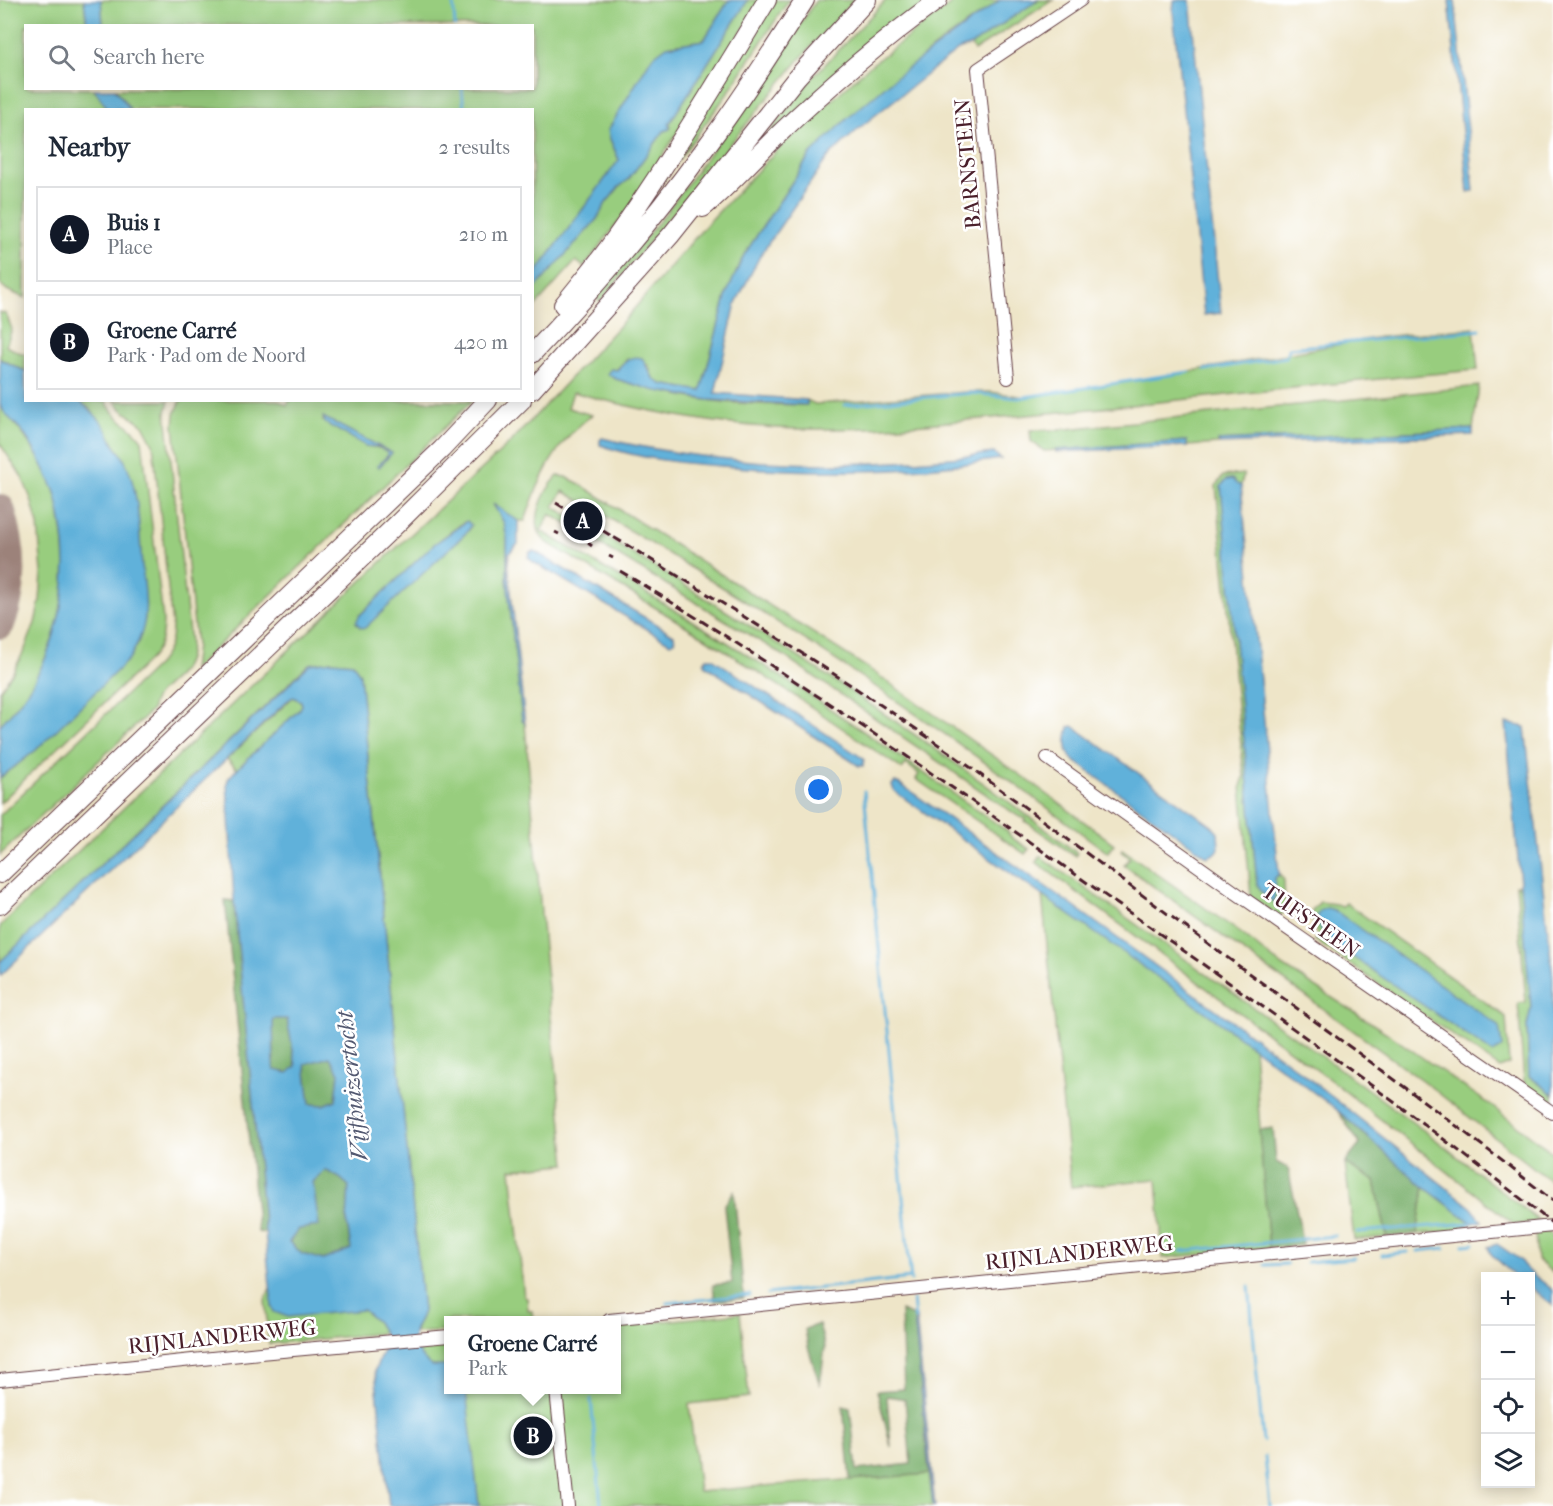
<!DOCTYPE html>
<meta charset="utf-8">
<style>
:root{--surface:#fff;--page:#f2f2f3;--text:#1f2937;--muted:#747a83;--line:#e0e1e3;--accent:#111827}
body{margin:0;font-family:"IM FELL French Canon",serif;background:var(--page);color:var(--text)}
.controls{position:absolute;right:18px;bottom:18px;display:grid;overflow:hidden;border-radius:0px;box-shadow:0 3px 15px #0003}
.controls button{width:54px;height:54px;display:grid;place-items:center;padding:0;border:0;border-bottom:2px solid var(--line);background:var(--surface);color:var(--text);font:30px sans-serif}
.you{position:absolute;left:819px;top:790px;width:21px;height:21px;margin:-15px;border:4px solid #fff;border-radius:50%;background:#1a73e8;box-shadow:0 0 0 9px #1a73e833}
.badge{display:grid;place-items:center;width:39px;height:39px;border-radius:50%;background:var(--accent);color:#fff;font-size:20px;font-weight:700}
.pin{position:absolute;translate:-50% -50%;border:3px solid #fff;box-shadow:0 2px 6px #0006}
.popup{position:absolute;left:444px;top:1316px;width:177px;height:78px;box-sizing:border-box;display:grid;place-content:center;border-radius:0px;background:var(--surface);filter:drop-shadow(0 2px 4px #0005);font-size:20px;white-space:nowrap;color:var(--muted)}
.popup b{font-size:22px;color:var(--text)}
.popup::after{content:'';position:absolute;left:50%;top:100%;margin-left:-12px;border:12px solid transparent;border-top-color:var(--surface)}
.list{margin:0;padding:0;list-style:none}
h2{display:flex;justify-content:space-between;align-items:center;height:78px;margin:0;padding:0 24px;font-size:26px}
h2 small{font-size:20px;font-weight:400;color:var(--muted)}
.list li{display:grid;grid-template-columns:39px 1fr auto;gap:18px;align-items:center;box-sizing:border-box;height:96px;margin:0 12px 12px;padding:0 12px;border:2px solid var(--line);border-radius:0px}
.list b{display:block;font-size:22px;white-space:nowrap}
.list p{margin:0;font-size:20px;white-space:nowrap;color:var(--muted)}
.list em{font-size:20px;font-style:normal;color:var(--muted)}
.icon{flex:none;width:33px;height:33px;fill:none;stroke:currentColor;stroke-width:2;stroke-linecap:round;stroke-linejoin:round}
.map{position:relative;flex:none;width:1553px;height:1506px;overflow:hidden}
.search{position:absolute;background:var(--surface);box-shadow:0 3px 15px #0003;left:24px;top:24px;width:510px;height:66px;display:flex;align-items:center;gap:15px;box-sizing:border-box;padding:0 21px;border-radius:0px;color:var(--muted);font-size:22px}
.panel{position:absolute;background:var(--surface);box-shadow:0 3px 15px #0003;left:24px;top:108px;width:510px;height:294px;border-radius:0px}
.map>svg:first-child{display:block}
</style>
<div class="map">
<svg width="1553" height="1506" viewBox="0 0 1553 1506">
<rect width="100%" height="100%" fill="#fff"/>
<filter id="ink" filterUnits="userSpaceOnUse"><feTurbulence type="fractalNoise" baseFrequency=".0167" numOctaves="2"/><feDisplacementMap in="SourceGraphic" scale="12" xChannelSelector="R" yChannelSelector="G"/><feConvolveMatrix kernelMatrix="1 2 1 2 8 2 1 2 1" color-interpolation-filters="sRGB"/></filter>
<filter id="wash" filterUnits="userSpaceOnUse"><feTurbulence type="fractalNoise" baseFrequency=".008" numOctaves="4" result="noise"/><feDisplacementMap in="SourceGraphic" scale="24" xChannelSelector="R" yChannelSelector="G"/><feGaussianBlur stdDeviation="1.35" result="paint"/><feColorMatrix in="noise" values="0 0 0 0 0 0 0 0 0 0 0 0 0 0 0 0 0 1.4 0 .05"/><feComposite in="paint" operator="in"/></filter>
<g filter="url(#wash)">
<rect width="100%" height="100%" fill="#eee5c8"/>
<path fill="#98cd7e" stroke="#717654" stroke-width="1.5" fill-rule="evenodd" d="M0,0H84L87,25L26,26V88L94,89L108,109L26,110L25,298L7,290L0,284Z
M101,0H729L704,40L667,46L610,139L619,160L533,277L532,110L130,109L115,89L532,88V26L103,25Z
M748,0H762L630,207L584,267L576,261L533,309L532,291L597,219L606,203L619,187L628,180L664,131L671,127L669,124Z
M771,0H789L728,93L649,200Z
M816,0H854L800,59L600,302L596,298L665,214L773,66Z
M886,0H933L760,144L812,78Z
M956,0H1000L932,49L810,155L744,255L727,293L701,391L661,384L653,378L648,365L627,359L615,371L616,379C646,388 676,396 707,400C740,405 774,404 806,405L807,400L815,404L966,392H991L1025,397L1159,377L1380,337L1474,328L1478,370C1320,383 1162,404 1004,417C941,422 879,430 816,429C733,429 652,414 573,392L568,408L592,415C555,442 539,479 525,521H518L494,505L504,523L507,539V579L522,720L525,724L545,959L566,1164L511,1169L524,1297L527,1298L528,1311H532L533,1320H449V1331L414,1333L423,1311L360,675L353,663L332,661L309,664L0,962V926L380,563L510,443L627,317L707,224L780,147L867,68ZM464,522L470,528L468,531L420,576L360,615L433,545Z
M1038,0H1053L974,51L971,45Z
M0,312L6,314L12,329L6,346L25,355V371L0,359Z
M1479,386L1473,429L1218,441L1219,444L1187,446L1186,441L1044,451L1031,441L1030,430H1057Z
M181,400H277L287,405L290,400L472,401L193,670L196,645L174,426L175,414ZM322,420L380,448L366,446Z
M79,401H106C115,421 131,423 142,440L163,619C163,635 161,647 150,659L0,803V778L36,750L137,646L145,618L123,457L89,408Z
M115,401H169L166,412L190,642C190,652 189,661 183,669C174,683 152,692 152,710L0,855V815L156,666C168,653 172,643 172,626L153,444L143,425L121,409Z
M0,406C24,433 41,457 54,490C58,500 59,511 61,522C74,595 53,672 0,725V690L13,672L25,649L35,623L40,600L42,573L38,525L31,499L22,477L0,444Z
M1244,474L1241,485L1238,486L1226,480L1221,486L1257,884L1274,902L1275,878L1279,874L1284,880L1285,912L1278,916L1251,897L1241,786L1244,777L1216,485L1223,476Z
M558,476L566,477L578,483L868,668L1032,783L1114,844L1108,853C934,721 752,601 563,491L554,507C735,613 911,725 1077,853L1075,856L1025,821L1026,819L1018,816L781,654L550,514L541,531C618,576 695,621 771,670C851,721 929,777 1007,831L1012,838L1029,849L1025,854L916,779L919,774L906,764L902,769L798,698L704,637L546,542C527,525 543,491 558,476Z
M293,697L301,701L302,705L300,709L237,769L227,759Z
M1122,849L1242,934L1275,961L1387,1033L1489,1104L1553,1153V1183L1427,1084L1124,865L1130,858L1121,851Z
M1040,856L1347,1074L1430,1135L1539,1221L1515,1225L1337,1085L1036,862Z
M1516,885H1520L1531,1008L1527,1026L1529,1076L1553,1094V1105L1526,1086L1524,1081L1518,1003L1526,1002Z
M1042,895L1173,988L1254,1048L1269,1248L1163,1258L1157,1179L1071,1187Z
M1320,902L1336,904L1342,907L1346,903L1506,1017L1509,1064L1500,1068L1315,940L1318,936L1314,928L1312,910Z
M1345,1163L1375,1181L1387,1237L1354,1240Z
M1424,1187L1472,1223L1456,1231L1417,1234Z
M1547,1230L1553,1238V1273L1537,1260L1535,1231Z
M270,1288L272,1307L363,1310L377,1322L384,1333L269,1344L265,1300Z
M740,1313L749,1397L689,1404L699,1492L762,1486L929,1474L933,1506H475L465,1390H617V1326Z
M449,1341V1367H430L418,1356L416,1345Z"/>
<path fill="#7ab06d" stroke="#62684c" stroke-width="1.5" d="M225,900L234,901L265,1233L258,1232Z
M273,1018L287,1019L296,1066L289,1073L274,1070Z
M330,1057L339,1073L336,1100L324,1105L310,1104L305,1063Z
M1337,1110L1424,1187L1417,1234L1387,1237L1375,1181L1345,1163L1360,1144Z
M1273,1128L1276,1162L1288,1168L1299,1222L1302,1245L1269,1248L1259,1130Z
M325,1170L340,1178L349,1186L347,1222L351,1249L323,1260L302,1254L289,1242L299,1229L313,1182Z
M734,1191L744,1298L715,1301L713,1285L732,1283L724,1206Z
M901,1311L914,1316L929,1474L850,1480L843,1406L850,1408L857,1470L911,1464L905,1399L887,1396L891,1447L877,1391L904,1389Z
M819,1324L825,1347L820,1385L808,1347L805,1329Z"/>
<path fill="#60b1da" stroke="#556882" stroke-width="1.5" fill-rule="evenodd" d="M84,0H101L103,25H87Z
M729,0H748L669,124L670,129L664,131L628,180L619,187L606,203L597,219L533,291V277L619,160L610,139L608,130L652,57L667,46L704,40Z
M1000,0H1038L971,45L958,50L945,60L863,125L828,157L761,254L736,303L715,393L807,400V405L708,400L652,390L616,379L607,374L611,369L617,370C625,361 630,355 642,358L653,378L661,384L701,391L727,293L744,255L810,155L848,118L896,77Z
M1174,0H1190L1221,313L1204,315L1173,11Z
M1449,0H1455L1474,191L1468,192Z
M94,89H115L130,109H108Z
M0,359L25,371L26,400L79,401C94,412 107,426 113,443C115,448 121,452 123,457C140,489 139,531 142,566C144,582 147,600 145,616C144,632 137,646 129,659L36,750L0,778V725C53,672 74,595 61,521C59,511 58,500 54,490C45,469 35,448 21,430C15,423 3,414 0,405C0,398 0,369 0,359Z
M323,417L392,453L379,467L377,466L388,455L387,452L378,447L366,446L325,423Z
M1473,429V435L1219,444L1218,441Z
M602,438C731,469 863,470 994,453L1001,459C906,474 817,474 721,466C680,463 639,459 600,445V440Z
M1187,441V446L1056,452V450Z
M1232,479L1238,485H1241L1279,874L1275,878L1274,902L1264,895L1257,884L1221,486L1226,480Z
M493,504L518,521V544L509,553L508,563L525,724L522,720L507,579V539L504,523Z
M467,521L471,525L468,531L365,628L360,627L356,622L360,615L433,545Z
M534,551L674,635L675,641L670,643L533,562L528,557L530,552Z
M707,658H712L864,759L863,766H859L706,666L704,662Z
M332,661L353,663L360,675L423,1311C421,1318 418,1323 415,1329C410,1343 421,1358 431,1366H449V1390H466L479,1506H389L375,1370L384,1348V1334L377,1322L363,1310L288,1317L274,1312L272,1307L234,901L227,784L228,779L234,772L300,709L302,705L301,701L293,697L287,701L0,976V962L310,664ZM273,1019H287L296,1066L288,1073L274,1070ZM330,1057L339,1073L336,1100L324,1105L310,1104L305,1064ZM325,1170L340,1178L349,1186L347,1222L351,1249L323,1260L302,1254L289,1242L299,1229L319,1226L313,1182Z
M1506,723L1525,727L1553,977V1094L1529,1076L1527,1026L1531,1008Z
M1073,726L1212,826L1218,833L1219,849L1216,853L1208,857L1073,760C1065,752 1066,738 1069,727Z
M895,782L900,784L1083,913L1292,1065L1472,1208L1482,1221L1472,1223L1424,1187L1337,1110L1285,1071L1173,988L894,791L892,785Z
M1327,908L1334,910L1499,1026L1502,1047L1493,1053L1331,942C1323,933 1306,913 1327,908Z
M1497,1244L1520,1260L1525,1268L1553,1290V1306L1531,1288L1530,1276H1515L1491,1254L1488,1247Z
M914,1316H916L935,1506H933Z"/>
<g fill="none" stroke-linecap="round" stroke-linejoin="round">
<path stroke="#60b1da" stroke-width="3" d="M453,0L455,26
M462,88L464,110
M1205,370L1286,357L1289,348L1480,330
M845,405L971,393L1018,398L1189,372
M864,791L911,1281
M1357,1232L1471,1223
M1463,1245L1474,1244
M1181,1251L1335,1236
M1418,1251L1445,1248
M1382,1255L1408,1252
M1307,1262L1354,1258
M1265,1265L1287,1264
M1249,1286L1263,1441
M768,1294L911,1278
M913,1300L915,1319
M667,1303L750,1295
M591,1399L601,1506
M1265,1457L1270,1506"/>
<path stroke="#9c827a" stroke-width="30" d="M0,509C12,546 15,587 0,624"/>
</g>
</g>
<g filter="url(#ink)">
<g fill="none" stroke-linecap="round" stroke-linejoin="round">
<g stroke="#633d43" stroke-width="14">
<path id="minor" d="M1008,378L978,69L1081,0
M1047,758L1239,895L1553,1113
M609,1320L1553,1226
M0,1380L260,1353L449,1336
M556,1390L568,1506"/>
</g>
<g stroke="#633d43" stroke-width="20">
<path id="highway" d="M703,208C730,185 753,159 779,134C829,86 882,41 938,0
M563,305C579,285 596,265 611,244C667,166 717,82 767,0
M532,354C594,289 653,220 706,147C741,100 773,50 805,0
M532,390L671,235L797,77L867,0
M0,874L442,449L488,400
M0,905L398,523L522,400"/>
</g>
<use href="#minor" stroke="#fff" stroke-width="12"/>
<use href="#highway" stroke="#fff" stroke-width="18"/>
<path stroke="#4a1f2b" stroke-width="3" stroke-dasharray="9 4.5" stroke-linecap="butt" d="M556,503C683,578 808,654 929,738C1019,801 1106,869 1195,934C1315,1022 1437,1108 1553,1201
M555,532L559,534
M588,543L592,546
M609,556L613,558
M620,571C789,672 950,785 1110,899C1260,1004 1410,1110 1553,1224"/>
</g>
</g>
<g text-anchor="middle" stroke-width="5" stroke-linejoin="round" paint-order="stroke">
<g font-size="22" fill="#4a1f2b" stroke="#fff">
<text transform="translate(967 164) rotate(-95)" y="8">BARNSTEEN</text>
<text transform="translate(1311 920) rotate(35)" y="8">TUFSTEEN</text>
<text transform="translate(1079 1252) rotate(-6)" y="8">RIJNLANDERWEG</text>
<text transform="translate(222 1336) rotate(-6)" y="8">RIJNLANDERWEG</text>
</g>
<g font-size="24" font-style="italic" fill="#535971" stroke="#fff">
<text transform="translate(352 1086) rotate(-96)" y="8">Vijfhuizertocht</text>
</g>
</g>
</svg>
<div class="controls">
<button>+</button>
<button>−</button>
<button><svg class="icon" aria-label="locate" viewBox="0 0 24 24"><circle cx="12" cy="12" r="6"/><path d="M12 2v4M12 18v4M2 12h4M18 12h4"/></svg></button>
<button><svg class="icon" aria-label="layers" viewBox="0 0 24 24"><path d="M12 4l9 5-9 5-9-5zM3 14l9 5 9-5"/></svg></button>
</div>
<div class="you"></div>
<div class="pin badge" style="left:583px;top:521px">A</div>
<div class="pin badge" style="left:533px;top:1436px">B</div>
<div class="popup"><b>Groene Carré</b>Park</div>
<div class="search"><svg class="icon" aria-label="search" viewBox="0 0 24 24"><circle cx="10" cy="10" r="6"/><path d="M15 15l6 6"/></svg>Search here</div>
<section class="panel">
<h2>Nearby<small>2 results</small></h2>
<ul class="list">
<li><span class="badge">A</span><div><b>Buis 1</b><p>Place</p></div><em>210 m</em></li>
<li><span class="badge">B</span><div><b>Groene Carré</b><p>Park · Pad om de Noord</p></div><em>420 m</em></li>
</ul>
</section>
</div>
